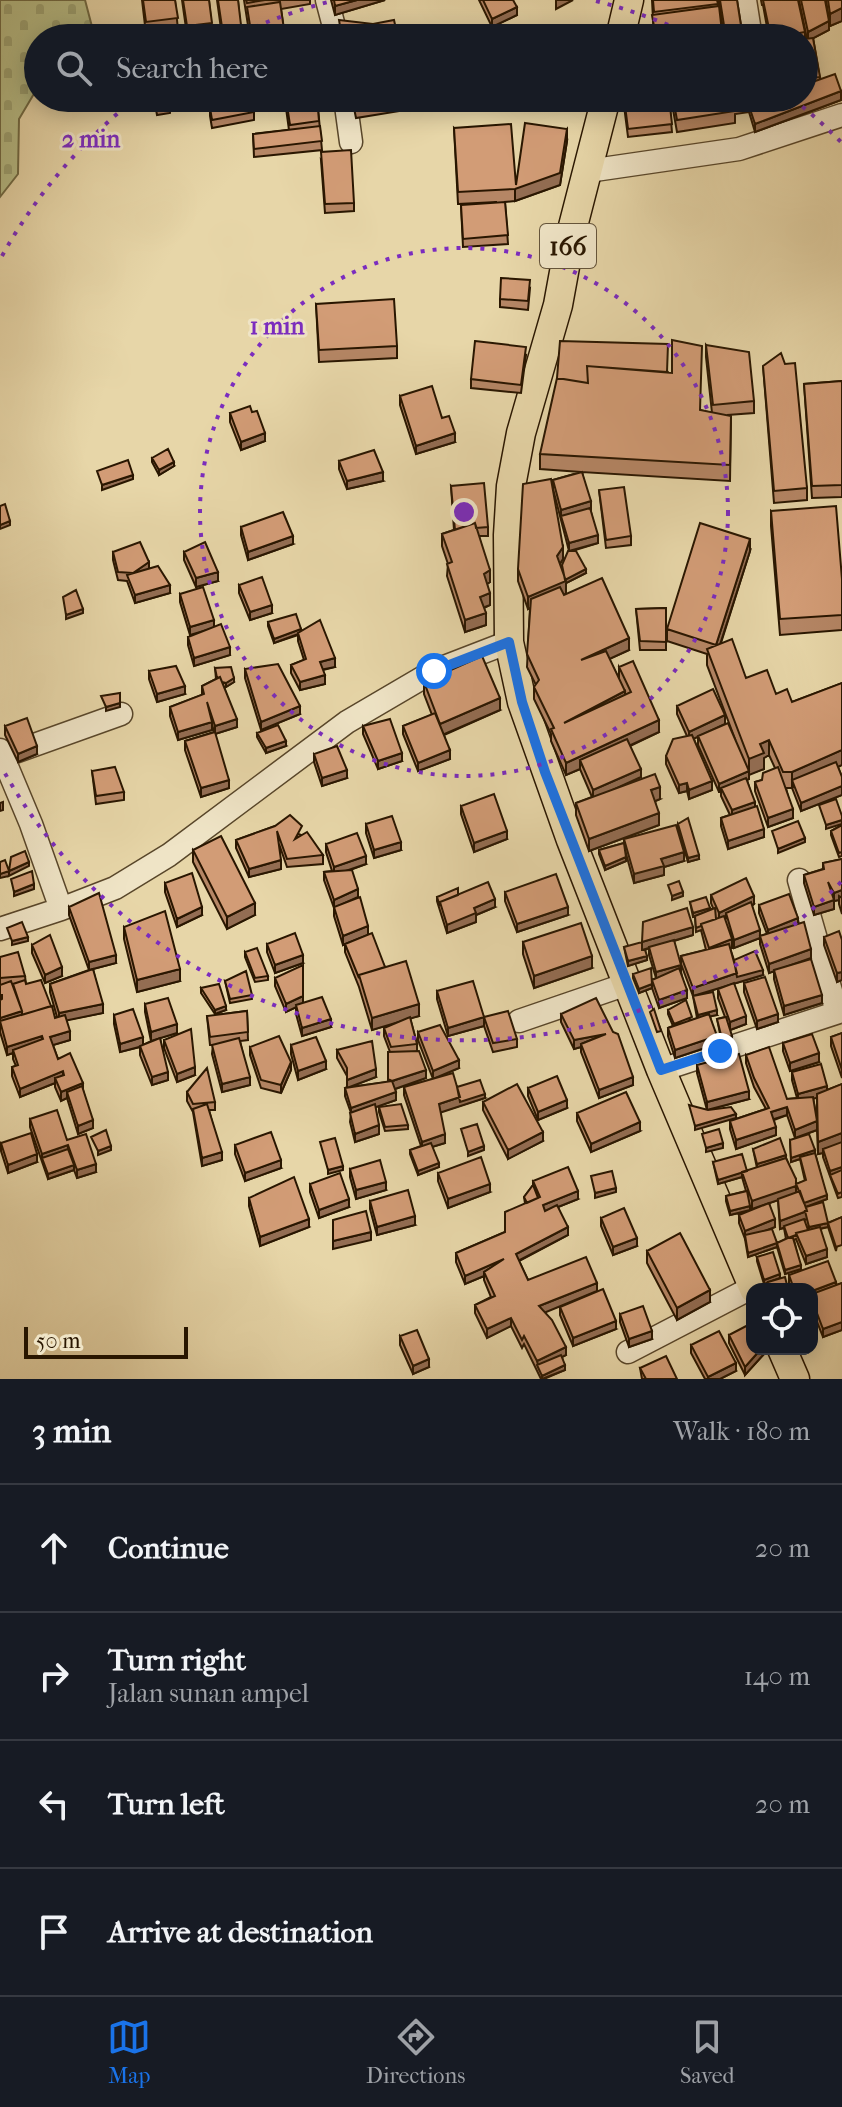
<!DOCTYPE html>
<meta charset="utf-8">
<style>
:root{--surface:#171b24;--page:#242831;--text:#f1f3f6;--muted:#9ea1a6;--line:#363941;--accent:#1a73e8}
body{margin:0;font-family:"IM FELL French Canon",serif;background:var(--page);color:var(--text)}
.controls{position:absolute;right:24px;bottom:24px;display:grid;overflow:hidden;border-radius:16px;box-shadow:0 4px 20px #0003}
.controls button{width:72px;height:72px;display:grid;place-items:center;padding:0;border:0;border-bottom:2px solid var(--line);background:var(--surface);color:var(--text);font:40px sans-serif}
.scale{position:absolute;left:24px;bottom:20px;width:164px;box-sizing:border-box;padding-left:8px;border:4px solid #291600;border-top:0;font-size:22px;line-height:28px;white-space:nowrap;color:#291600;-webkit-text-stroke:6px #efe4c6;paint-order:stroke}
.stop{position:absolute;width:24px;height:24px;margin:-18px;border:6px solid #1a73e8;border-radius:50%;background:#fff}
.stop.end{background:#1a73e8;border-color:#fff;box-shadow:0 2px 8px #0008}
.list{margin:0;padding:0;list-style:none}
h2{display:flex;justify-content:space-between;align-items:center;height:104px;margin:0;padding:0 32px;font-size:34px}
h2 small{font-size:26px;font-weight:400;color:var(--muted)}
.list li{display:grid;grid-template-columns:52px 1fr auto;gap:24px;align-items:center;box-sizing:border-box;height:128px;padding:0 32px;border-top:2px solid var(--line)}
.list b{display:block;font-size:30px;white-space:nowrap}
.list p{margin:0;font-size:26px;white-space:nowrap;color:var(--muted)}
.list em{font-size:26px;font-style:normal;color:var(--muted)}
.icon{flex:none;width:44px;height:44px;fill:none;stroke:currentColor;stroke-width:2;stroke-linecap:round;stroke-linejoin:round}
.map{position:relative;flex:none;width:842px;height:1379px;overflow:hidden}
.search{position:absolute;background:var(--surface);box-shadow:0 4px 20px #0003;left:24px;right:24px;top:24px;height:88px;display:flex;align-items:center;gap:20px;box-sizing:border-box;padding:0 28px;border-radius:44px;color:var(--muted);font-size:30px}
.sheet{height:616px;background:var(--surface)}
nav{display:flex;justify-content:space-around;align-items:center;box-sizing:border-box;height:112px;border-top:2px solid var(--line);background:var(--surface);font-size:22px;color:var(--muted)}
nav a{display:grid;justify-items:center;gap:4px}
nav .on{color:var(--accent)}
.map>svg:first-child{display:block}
</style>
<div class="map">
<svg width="842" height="1379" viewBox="0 0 842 1379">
<defs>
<pattern id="cemetery-stones" width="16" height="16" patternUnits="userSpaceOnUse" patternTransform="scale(2)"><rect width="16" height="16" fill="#b6bd87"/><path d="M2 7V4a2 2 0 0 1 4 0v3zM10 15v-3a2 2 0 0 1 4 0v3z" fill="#9ca273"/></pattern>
</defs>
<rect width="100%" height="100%" fill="#e7d6a8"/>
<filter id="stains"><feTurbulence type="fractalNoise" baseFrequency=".0025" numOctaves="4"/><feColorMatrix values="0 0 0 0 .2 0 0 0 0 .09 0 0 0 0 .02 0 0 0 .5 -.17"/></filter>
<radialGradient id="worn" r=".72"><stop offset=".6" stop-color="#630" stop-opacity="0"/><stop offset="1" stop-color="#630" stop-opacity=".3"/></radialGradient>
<path fill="url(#cemetery-stones)" stroke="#706a44" stroke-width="2" d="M0,0H85L95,38H38V87L19,119L18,174L0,197Z"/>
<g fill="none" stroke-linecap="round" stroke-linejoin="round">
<g stroke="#58462a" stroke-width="25">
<path id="minor" d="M327,0L337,38
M745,0L751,38
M345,98L351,142
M588,171L739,149L842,115
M0,750L31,824L61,909
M9,754L121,714
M799,880L837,1012
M0,929L61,909L115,888L169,855L347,722L434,671L509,642
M519,1021L627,984
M661,1070L842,1011
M628,1352L753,1287"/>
</g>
<g stroke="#291600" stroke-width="31">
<path id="major" d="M620,38L629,0
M606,98L571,234L558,305L521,433L511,486L508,535L509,642L522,702L571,840L661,1070L754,1289
M782,1349L795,1379"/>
</g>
<use href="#minor" stroke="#efe4c6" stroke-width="22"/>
<use href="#major" stroke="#e7d6a8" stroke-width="28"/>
</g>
<path fill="#b58665" stroke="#291600" stroke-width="2" fill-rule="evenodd" d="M142,0H175L178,30L146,34Z
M182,0H209L212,31L187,35Z
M217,0H238L241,33L222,36Z
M244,0H310V4L281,9L285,38H250Z
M331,0H385L335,15Z
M479,0H513L517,15L492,27Z
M652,0H717L724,38H654Z
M719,0H737L743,38H724Z
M761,0H798L805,32V39H807L799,0H825L829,30L813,38L820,79L841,100L755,132L749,112L735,114V123L677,132L671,98H751L752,105L756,103L755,98H804V38H769L763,5H762Z
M826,0H842V21L830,26Z
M154,98H213V101L170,109V113L157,115Z
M220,98H252L254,112V120L212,128L210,116V108L222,106Z
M255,98H317L322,150L254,157L253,134L289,130L286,108L257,111Z
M352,98H406V110L356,118Z
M623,98H669L672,132L628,137Z
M454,128L516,185L567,141L560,185L515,201L505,202L508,244L463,247L461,205L497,202L458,204Z
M321,160L354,203V211L325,213Z
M530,288L528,310L500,307V299Z
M316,304L397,346V358L319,362Z
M706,345L754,401V413L727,415L731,416L730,481L582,472L598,543L572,551L586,573L566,583V594H564L629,650L609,659L619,679V667L659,732L630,746L641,777L615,789L660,799L655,801L659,825L589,851L576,815V803L592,797L580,769L566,775L551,741V734L534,699V687L536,685L527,667L530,608L528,609L518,581V569L563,559L560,564L562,569L569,551L553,489V480L581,472L540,469V454L668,372L700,410L712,413L706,357Z
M526,355L521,393L471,388V379Z
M763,366L807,488V500L774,503Z
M842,381V497L812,498L804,384Z
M400,396L455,442L416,454L400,405Z
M252,412L265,441L241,450L230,422V413Z
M152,458L174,466L159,475L152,462Z
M339,461L383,481L347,489L339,469Z
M451,486L488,527V536H479L490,582L487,584L490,605L484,608L486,625L465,632L447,576L448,564L442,546V534L454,530Z
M599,490L631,536V545L606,548Z
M771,511L842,579V630L780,635L771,526Z
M241,527L293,544L248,560L241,535Z
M750,551L721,643L746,678L792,702L842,683V765L838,767L842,777V795L801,811L792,788H786L793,818L768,827L755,791V782L762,780L775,768L769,755L764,758V769L749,774V779L747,780L764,837L728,849L721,826V818L730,815L721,796V792H719L698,745V736L694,739L712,790L689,799L687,791L679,793L666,764V756L687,736L677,714V706L725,724L704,734L735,739L707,665V654L667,641V629Z
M113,552L149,569L170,593L135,603L127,581L118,580L113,560Z
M184,552L218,581L196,587L184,560Z
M239,585L272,613L250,620L239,593Z
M180,594L214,626L230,655L194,666L188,645V637L198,633L190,635L180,602Z
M666,608V650H640L636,609Z
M268,622L301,631L335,667L323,670L325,684L300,690L291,673V665L304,660L298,641V635L274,643L268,626Z
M215,668L234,682L226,687H224L237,727L215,734L229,788L201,797L185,750V741L214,732L212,724V730L178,740L170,716V707L202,695V686L216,679Z
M245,669L300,714L261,730L245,678Z
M149,671L185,694L157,702L149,679Z
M424,682L500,710L444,735L450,759L418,771L403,734V726L432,715L424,694Z
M5,726L37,754L18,762L5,735Z
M363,726L402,761L378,769L363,734Z
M257,733L286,746L266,753L257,737Z
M314,754L347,778L322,786L314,762Z
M92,771L124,792V800L96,804Z
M461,806L507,839L474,852L461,814Z
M366,824L401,850L374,858L366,833Z
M678,824L699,859L688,862L678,829Z
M842,825V856L839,857L831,835V831Z
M275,826L301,835L323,855V864L287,867L279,844L281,869L249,877L236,848V840Z
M624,839L684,861L664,867V875L634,883L625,850L626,861L605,870L599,854V850L624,843Z
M326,844L366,864L350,870L358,897L342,904L368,935L385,967L419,1016L410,1018L417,1044V1051L426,1078L395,1089L396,1100L375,1107L379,1134L355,1142L350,1122L351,1113L345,1096V1088L347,1087V1076L337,1058V1050L376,1077L349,1087L388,1082V1052H390L384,1036V1028L398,1022L372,1030L359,987L345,952V944L343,945L334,916V908L324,880V872L332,871L326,852Z
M193,850L255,915L227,929L193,862Z
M842,859V914L839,904V900L834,901V909L814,915L804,883V875L823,869V863Z
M165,883L202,915L177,927L165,892Z
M505,892L568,915L517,932L505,901Z
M458,895L495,907L476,915V922L447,933L437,901V897Z
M711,895L754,904L752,906L760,938L734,948L732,941V948H730L734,960L763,975L693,996L681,964V956L706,950L701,930L696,932L695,917H693L690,902L710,910L713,908L711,903Z
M759,905L798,924L811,958L783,968L822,1003L784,1015L774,979V971L769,973L760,944V936L767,934L759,913Z
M69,907L116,963L93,969L103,1013L66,1020L70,1040L53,1045L58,1059L83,1090L93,1128L78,1134L67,1098L61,1101L55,1087V1083L20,1097L12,1076V1067L16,1066L13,1059V1053L7,1055L0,1032V957L25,976L26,984L55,1018L57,1017L50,992V984L89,970L69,915Z
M124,927L180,981L137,992L124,939Z
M693,935L674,941L687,998L659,1008L652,988L639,993L633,978V974L652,980L656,978L649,955V948L645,950L647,960L628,966L624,947Z
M824,937L842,940V980L837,982L824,945Z
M523,942L592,968L534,988L523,954Z
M267,944L303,963L275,973L267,952Z
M32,945L62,976L45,983L32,953Z
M245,952L268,976V980L255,982L245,957Z
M275,978L303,1003L331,1027L302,1036L296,1014V1007L286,1012L275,986Z
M225,981L252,995V999L230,1003Z
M744,983L778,1022L757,1029L744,992Z
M201,988L226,1010L215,1014L201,993Z
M718,989L746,1024L730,1030L732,1041L722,1043L717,1019L725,1017L718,998Z
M437,991L484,1017L517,1039V1047L493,1052L484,1026L448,1036L437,999Z
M693,996L717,1015L710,1016L717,1044L675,1058L668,1036V1028L673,1026L668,1014V1010L692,1020L697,1018Z
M145,1004L177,1033L160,1038L168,1080L152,1085L140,1055V1047L120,1052L114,1024V1015L143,1045L158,1038L151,1041L145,1012Z
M247,1011L248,1040L240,1041L250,1085L222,1092L212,1054L213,1045H210L207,1016Z
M561,1014L613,1032L633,1085L599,1098L581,1052V1047L574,1049L561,1022Z
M418,1032L459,1068L435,1078L485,1098L440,1112L445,1143L432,1147L439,1167L418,1175L410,1154V1150L421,1146L404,1095V1087L433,1079L418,1040Z
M842,1033V1078L831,1046V1037Z
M164,1040L195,1075L177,1082L164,1048Z
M783,1043L819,1062L790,1071L783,1051Z
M291,1045L326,1069L298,1080L291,1054Z
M250,1047L291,1070L281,1093L261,1088L250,1055Z
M746,1055L787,1099L797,1098L792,1080V1072L827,1090L842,1084V1197L838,1198L823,1157V1153L818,1154L817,1130L795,1138L787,1115L774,1120L776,1135L736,1149L730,1129V1121L766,1109L754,1087L746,1063ZM813,1098H817V1120Z
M697,1065L749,1099L707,1110L697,1073Z
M528,1088L567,1108L538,1120L528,1096Z
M187,1092L215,1102V1110H209L222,1160L202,1166L193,1112L187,1101Z
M483,1102L543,1141L508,1159L483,1110Z
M379,1107L408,1125V1129L385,1131L379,1112Z
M577,1113L640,1131L591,1152L577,1121Z
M30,1119L67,1140L96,1172L77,1178L74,1170L48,1179L30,1127Z
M790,1140L815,1153L827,1199L807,1206L828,1223L842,1217L836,1251L828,1227L820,1229L827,1257L806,1264L796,1239L794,1240L801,1269L785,1274L777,1247L748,1257L745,1239L739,1223V1215L748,1211L730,1215L726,1201V1196L746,1191L742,1177L718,1184L713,1162L747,1171L757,1168L753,1149L786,1158L796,1184L805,1181L800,1159L791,1162ZM778,1200L780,1229L784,1228L786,1239L777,1243L770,1229L775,1227L769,1203Z
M1,1143L37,1162L8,1173L1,1151Z
M235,1145L281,1168L245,1181L235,1154Z
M350,1169L386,1190L356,1199L350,1177Z
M438,1173L490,1192L448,1208L438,1181Z
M533,1181L578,1199L558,1207L568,1235L519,1261L528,1280L597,1291L544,1312L566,1355L562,1357L565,1370L544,1379H541L524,1344L522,1348L511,1326L487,1338L475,1313V1305L491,1297L484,1280V1276L465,1284L456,1262V1253L505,1232L525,1203L524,1197L533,1185Z
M310,1184L349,1207L319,1218L310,1192Z
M249,1198L309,1227L260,1246L249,1206Z
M370,1201L415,1225L377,1235L370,1209Z
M601,1218L637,1246L613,1255L601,1226Z
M647,1251L710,1302L677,1320L647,1263Z
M757,1257L780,1278L788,1289H768V1283L764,1284L757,1261Z
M789,1275L836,1285L842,1283V1330L823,1337L812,1309V1289H791L789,1283Z
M560,1307L616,1329L573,1346L560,1315Z
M620,1314L652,1339L629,1347L620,1322Z
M729,1335L764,1349V1354L745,1375L729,1343Z
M400,1336L429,1367L413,1374L400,1345Z
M691,1345L736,1371L720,1379H705L691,1353Z
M640,1368L677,1379H642Z"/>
<path fill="#936d53" stroke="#291600" stroke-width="2" d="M357,0H385L335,15V6Z
M556,0H573L556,9Z
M517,7V15L492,27V19Z
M842,8V21L830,26V14Z
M829,21V30L808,41V32Z
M841,91V100L755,132V124Z
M756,98H782L756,106Z
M567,129V141L560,185L515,201V189Z
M265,433V441L241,450V442Z
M455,433V442L416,454V446Z
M174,462V466L159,475V470Z
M383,472V481L347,489V481Z
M133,475V479L102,490V485Z
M591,501V510L561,518V510Z
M10,521V525L0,529V525Z
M598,535V543L569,551V543Z
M293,536V544L248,560V552Z
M750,539V551L716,657V645Z
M563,547V559L557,568V556Z
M149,562V570L133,573Z
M586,569V573L566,583V594L528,609V597Z
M490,570V582L484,586V574Z
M218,572V581L196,587V578Z
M170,585V593L135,603V595Z
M490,593V605L480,609V597Z
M272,605V613L250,620V612Z
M83,609V613L66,619V615Z
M486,613V625L465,632V620Z
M214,620V628L190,635V627Z
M301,629V633L274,643V639Z
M629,638V650L581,672V660Z
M230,647V655L194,666V658Z
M335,658V667L320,670V662Z
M325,675V684L300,690V682Z
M234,678V682L226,687V683Z
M185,686V694L157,702V694Z
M625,691V703L564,723Z
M500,698V710L440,736V724Z
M120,703V707L106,711V707Z
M300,706V714L261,730V722Z
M725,715V724L689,741V732Z
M237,719V727L215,734V726Z
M659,720V732L583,767L580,760V769L566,775V763Z
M212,722V730L178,740V732Z
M769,740V755L764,758V769L749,775V759L760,744Z
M286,741V746L266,753V748Z
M37,746V754L18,762V754Z
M450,750V759L418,771V763Z
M842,750V765L794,787L792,780V788V772Z
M402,753V761L378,769V761Z
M641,769V777L593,799V790Z
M347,770V778L322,786V778Z
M749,771V779L722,791L721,788V792H719V784Z
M229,780V788L201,797V788Z
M712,781V790L689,799V790Z
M687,783V791L679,793V785Z
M842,786V795L801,811V803Z
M660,787V799L651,803V790Z
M3,802V810L0,811V803Z
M755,802V810L732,819V810Z
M793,809V818L768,827V818Z
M659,813V825L589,851V839Z
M842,820V824L826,829V825Z
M764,829V837L728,849V841Z
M507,831V839L474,852V843Z
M805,838V842L778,853V849Z
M401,842V850L374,858V850Z
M684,852V861L664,867V875L634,883V874L661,859Z
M699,855V859L688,862V858Z
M366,856V864L334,875V867Z
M626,857V861L605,870V866Z
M281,860V869L249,877V869Z
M29,862V866L9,876V871Z
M9,871V876L0,878V874Z
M34,884V889L14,896V892Z
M358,889V897L334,908V900Z
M842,890V898L839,896V900L834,901V893Z
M683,892V896L672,900V896Z
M754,896V904L727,918L726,913V918L719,921V913Z
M495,899V907L476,915V922L447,933V925L474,908Z
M834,900V909L814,915V907Z
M255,903V915L227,929V917Z
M202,907V915L177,927V919Z
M568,907V915L517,932V924Z
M710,908V912L693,917V913Z
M798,918V927L768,938V930Z
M368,926V935L343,945V936Z
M693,927V935L642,950V942Z
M760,930V938L734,948V940Z
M28,937V941L12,945V941Z
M732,939V948L709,956V948Z
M811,949V958L769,973V964Z
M116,955V963L89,970V962Z
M303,955V963L275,973V965Z
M592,956V968L534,988V976Z
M647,956V960L628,966V961Z
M681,965V973L656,980V972Z
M62,967V976L45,983V975Z
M180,969V981L137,992V980Z
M763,970V975L693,996V988L737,973Z
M842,972V980L837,982V973Z
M652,984V988L639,993V989Z
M687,990V998L659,1008V1000Z
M822,995V1003L784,1015V1006Z
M303,996V1004L286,1012V1004Z
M103,1004V1013L59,1022V1013Z
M419,1004V1016L372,1030V1018Z
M226,1006V1010L215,1014V1010Z
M717,1010V1015L698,1019V1015Z
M22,1011V1019L0,1024V1018Z
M778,1014V1022L757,1029V1021Z
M746,1016V1024L730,1030V1022Z
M484,1017V1026L448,1036V1028Z
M331,1019V1027L302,1036V1028Z
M177,1024V1033L151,1041V1032Z
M70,1031V1040L50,1046V1037Z
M606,1034L581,1044V1047L574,1049V1040Z
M42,1036V1044L13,1050V1053L7,1055V1047Z
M717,1036V1044L675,1058V1050Z
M732,1036V1041L722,1043V1039Z
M143,1037V1046L120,1052V1044Z
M819,1053V1062L790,1071V1063Z
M459,1060V1068L433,1079V1071Z
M326,1061V1069L298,1080V1071Z
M291,1062V1070L281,1093V1085Z
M195,1067V1075L177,1082V1074Z
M376,1069V1077L347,1088V1080Z
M426,1070V1078L392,1090V1081Z
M63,1071V1080L55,1078V1083L20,1097V1089Z
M168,1072V1080L152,1085V1077Z
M250,1077V1085L222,1092V1084Z
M633,1077V1085L599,1098V1090Z
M83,1083V1091L67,1092V1098L61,1101V1092Z
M827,1086V1095L798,1103V1094Z
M749,1091V1099L707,1110V1102Z
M396,1092V1100L351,1116V1108Z
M485,1094V1098L439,1113V1104L460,1097Z
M567,1100V1108L538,1120V1112Z
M787,1107V1115L771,1120V1112Z
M736,1114V1118L695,1130V1126Z
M93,1120V1128L78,1134V1126Z
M817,1121V1130L795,1138V1130Z
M640,1122V1131L591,1152V1144Z
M379,1125V1134L355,1142V1134Z
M776,1127V1135L736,1149V1140Z
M543,1132V1141L508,1159V1150Z
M842,1133V1145L823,1149V1153L818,1154V1142Z
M445,1134V1143L422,1150V1142Z
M723,1143V1148L706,1152V1148Z
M68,1145V1153L42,1158V1154Z
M111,1146V1150L98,1155V1151Z
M484,1146V1150L468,1156V1152Z
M815,1150V1154L791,1162V1158Z
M222,1152V1160L202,1166V1158Z
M37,1154V1162L8,1173V1165Z
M786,1155V1159L757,1169V1164Z
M281,1160V1168L245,1181V1173Z
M439,1163V1167L418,1175V1171Z
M96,1164V1172L77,1178V1170Z
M74,1165V1170L48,1179V1174Z
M343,1166V1170L328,1174V1170Z
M842,1167V1175H830V1171Z
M742,1172V1177L718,1184V1180Z
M796,1179V1194L752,1209V1201Z
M386,1182V1190L356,1199V1190Z
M490,1184V1192L448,1208V1199Z
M616,1188V1192L595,1198V1193Z
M578,1191V1199L543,1213V1205Z
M827,1195V1199L803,1208V1203Z
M349,1199V1207L319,1218V1210Z
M750,1206V1210L730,1215V1211Z
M807,1211V1219L780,1229V1221Z
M415,1216V1225L377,1235V1227Z
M309,1219V1227L260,1246V1237Z
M775,1219V1227L745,1239V1231Z
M828,1223V1227L809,1231V1227Z
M568,1227V1235L516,1262V1254Z
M371,1232V1240L333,1249V1241Z
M637,1238V1246L613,1255V1247Z
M777,1243V1247L748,1257V1253Z
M827,1249V1257L806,1264V1256Z
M504,1259L484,1272V1276L465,1284V1276Z
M801,1265V1269L785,1274V1270Z
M780,1274V1278L764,1284V1280Z
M836,1282V1291L812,1299V1291Z
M597,1283V1291L539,1315V1306Z
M710,1290V1302L677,1320V1308Z
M511,1318V1326L487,1338V1329Z
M616,1321V1329L573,1346V1338Z
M842,1322V1330L823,1337V1329Z
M652,1331V1339L629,1347V1339Z
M566,1347V1355L539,1369L537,1361Z
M761,1349H764V1354L745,1375V1367Z
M429,1359V1367L413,1374V1366Z
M736,1363V1371L720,1379H708V1377Z
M565,1365V1370L542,1379V1376Z"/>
<path fill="#d29c76" stroke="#291600" stroke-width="2" d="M143,0H175L178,18L146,22Z
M183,0H209L212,23L187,26Z
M218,0H238L241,25L222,27Z
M246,0H265L247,3Z
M334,0H357L335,6Z
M483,0H513L517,7L492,19Z
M653,0H717L718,4L654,12Z
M720,0H737L743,38H726Z
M763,0H798L805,32L771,38Z
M801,0H825L829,21L808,32Z
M828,0H842V8L830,14Z
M280,2L285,36L277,38H252L247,7Z
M719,6L722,32L680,38H656L652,15Z
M339,20L373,24L394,20L398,38H342Z
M723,32L724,38H681Z
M166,35L167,38H147Z
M813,38L820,77L804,79V39Z
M835,74L841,91L755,124L749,106L770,98H804V85Z
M156,98H170V101L157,103Z
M222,98H252L254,112L212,120L210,108L223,105Z
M295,98H317L319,121L290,125L286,99Z
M354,98H405L356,106Z
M624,98H669L672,124L628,129Z
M673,98H733L735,111L677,120Z
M734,98H751L752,104L735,106Z
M525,123L567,129L560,173L515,189L458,192L454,128L511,124L516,185Z
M320,126L322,141L254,149L253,134Z
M351,150L354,203L325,204L321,152Z
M505,202L508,235L463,239L461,205Z
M501,278L530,280L528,301L500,299Z
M394,299L397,346L319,350L316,304Z
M672,340L702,346L700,410L731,416L730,465L540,454L557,378L588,383L587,366L672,373Z
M475,341L526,347L521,385L471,379Z
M560,341L668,344L667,372L587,366L588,383L557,378Z
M706,345L749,352L754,401L713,405Z
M781,353L785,364L795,363L807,488L774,491L763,366Z
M842,381V485L812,486L804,384Z
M432,386L442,418L449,416L455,433L416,446L400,396Z
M250,406L252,412L257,411L265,433L241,442L230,413Z
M168,449L174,462L159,470L152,458Z
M374,450L383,472L347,481L339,461Z
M128,460L133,475L102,485L97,471Z
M582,472L591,501L561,510L553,480Z
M551,479L563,547L557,556L566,581L528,597L518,569L523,484Z
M484,483L488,527L476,528L475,523L455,530L451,486Z
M624,487L631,536L606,540L599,490Z
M5,504L10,521L0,525V506Z
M836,506L842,579V615L780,619L771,511Z
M590,508L598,535L569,543L561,516Z
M283,512L293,536L248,552L241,527Z
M475,523L490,570L484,574L490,593L480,597L486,613L465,620L447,564L452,562L442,534Z
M700,523L750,539L716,645L667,629Z
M140,542L149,562L133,573L118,572L113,552Z
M205,542L218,572L196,578L184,552Z
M568,551H576L586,569L565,580L562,565Z
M158,566L170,585L135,595L127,575Z
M262,577L272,605L250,612L239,585Z
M602,578L629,638L581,660L606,651L625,691L564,723L631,692L619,667L633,661L659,720L566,763L551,729L554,728L534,687L539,680L527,654L531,599L560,587L564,595Z
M203,587L214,620L190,627L180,594Z
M76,590L83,609L66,615L63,597Z
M666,608V642L640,641L636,609Z
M296,614L301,629L274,639L268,622Z
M320,620L335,658L320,662L325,675L300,682L291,665L306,659L298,633Z
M221,624L230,647L194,658L188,637Z
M732,639L746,678L767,670L776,694L787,689L792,702L842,683V750L792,772H783L769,740L760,744L764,753L749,759L707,649Z
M482,656L500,698L440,724L424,682Z
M278,664L300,706L261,722L245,669Z
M176,666L185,686L157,694L149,671Z
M231,667L234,678L226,683L222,682L220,677L217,678L215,668Z
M220,677L237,719L215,726L207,702L212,722L178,732L170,707L204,694L202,686Z
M713,689L725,715L689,732L677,706Z
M120,693V703L106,707L101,696Z
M435,713L450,750L418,763L403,726Z
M27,718L37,746L18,754L5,726Z
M390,719L402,753L378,761L363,726Z
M728,723L749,771L719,784L698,736Z
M278,725L286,741L266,748L257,733Z
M215,732L229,780L201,788L185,741Z
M692,735L712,781L689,790L687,783L679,785L666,756L673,739Z
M627,739L641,769L593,790L580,760Z
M337,746L347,770L322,778L314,754Z
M836,762L842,777V786L801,803L792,780Z
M115,767L124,792L96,796L92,771Z
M778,767L793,809L768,818L755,782L762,780L763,773Z
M655,774L660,787L651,790L659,813L589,839L576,803Z
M746,778L755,802L732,810L721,788Z
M494,794L507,831L474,843L461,806Z
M836,799L842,816V820L826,825L819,805Z
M757,806L764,829L728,841L721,818Z
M290,815L302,826L295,839L307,832L323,855L287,859L277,831L281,860L249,869L236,840L275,826Z
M392,816L401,842L374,850L366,824Z
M688,818L699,855L688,858L678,824Z
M798,821L805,838L778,849L772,831Z
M676,825L684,852L661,859L664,866L634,874L624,839Z
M842,825V852L839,853L831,831Z
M357,833L366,856L334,867L326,844Z
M221,836L255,903L227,917L193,850Z
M624,843L626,857L605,866L599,850Z
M25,851L29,862L9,871L11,857Z
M842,859V890L834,893L828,882L834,900L814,907L804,875L824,869L823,863Z
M5,860L9,871L0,874V862Z
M352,870L358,889L334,900L324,872Z
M32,871L34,884L14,892L11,879Z
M192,873L202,907L177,919L165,883Z
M556,874L568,907L517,924L505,892Z
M746,878L754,896L719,913L711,895Z
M679,881L683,892L672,896L668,885Z
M488,882L495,899L474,908L476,913L447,925L440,902Z
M458,888V895L440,902V906L437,897Z
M99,893L116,955L89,962L69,907Z
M789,894L798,918L768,930L759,905Z
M360,897L368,926L343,936L334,907Z
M706,897L710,908L693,913L690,902Z
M751,902L760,930L734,940L726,913Z
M687,908L693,927L642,942L643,922Z
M715,908L716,919L701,924V926L696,928L695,916Z
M165,911L180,969L137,980L124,927Z
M724,916L732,939L709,948L701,924Z
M22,922L28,937L12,941L7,928Z
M804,922L811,949L769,964L760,936Z
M581,923L592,956L534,976L523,942Z
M839,931L842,940V972L837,973L824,937Z
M295,933L303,955L275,965L267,944Z
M372,933L385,967L359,975V978L345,944Z
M50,935L62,967L45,975L32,945Z
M674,940L681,965L656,972L649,947Z
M642,942V950H645L647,956L628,961L624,947Z
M729,944L737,973L693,988L681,956Z
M257,948L268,976L255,978L245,952Z
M755,951L763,970L737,977L734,960Z
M18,952L25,976L0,978V957Z
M811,959L822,995L784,1006L774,970Z
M406,961L419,1004L372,1018L359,975Z
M303,965V996L286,1004L275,978Z
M651,968L652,984L639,989L633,974Z
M679,968L687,990L659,1000L652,980Z
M93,969L103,1004L59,1013L50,984Z
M246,971L252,995L230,999L225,981Z
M765,977L778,1014L757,1021L744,983Z
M25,980L26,984L41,980L51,1006L22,1015V1011L13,984Z
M11,981L22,1011L0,1018V1000L2,999V995H0V985Z
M473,981L484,1017L448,1028L437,991Z
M734,983L746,1016L730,1022L718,989Z
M219,984L226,1006L215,1010L201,988Z
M713,992L717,1010L698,1015L693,996Z
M322,997L331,1019L302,1028L296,1005Z
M168,998L177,1024L151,1032L145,1004Z
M596,998L613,1032L618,1034L633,1077L599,1090L581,1044L606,1034L574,1040L561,1014Z
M686,1000L692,1017L674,1024L668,1010Z
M52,1006L55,1018L65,1015L70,1031L50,1037L58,1059L70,1053L83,1083L61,1092L55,1078L64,1075L63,1071L20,1089L12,1067L18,1065L13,1050L43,1039L42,1036L7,1047L0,1021Z
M133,1009L143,1037L120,1044L114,1015Z
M654,1009L661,1031L657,1032L650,1012Z
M247,1011L248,1032L210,1037L207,1016Z
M508,1011L517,1039L493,1043L484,1017Z
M709,1014L717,1036L675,1050L668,1028Z
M410,1017L417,1044L391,1047L384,1028Z
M726,1017L732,1036L722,1039L717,1019Z
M440,1025L459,1060L433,1071L418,1032Z
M191,1029L195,1067L177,1074L164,1040Z
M842,1033V1070L831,1037Z
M812,1034L819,1053L790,1063L783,1043Z
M279,1036L291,1062L281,1085L261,1080L250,1047Z
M316,1037L326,1061L298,1071L291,1045Z
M160,1038L168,1072L152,1077L140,1046Z
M239,1038L250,1077L222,1084L212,1045Z
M372,1041L376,1069L347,1080V1068L337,1050Z
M769,1047L787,1099L813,1097L817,1121L795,1130L787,1107L771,1112L776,1127L736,1140L730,1121L769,1108L754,1078L746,1055Z
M419,1051L426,1070L392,1081L396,1092L351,1108L345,1088L392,1081L388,1079V1052Z
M739,1054L749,1091L707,1102L697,1065Z
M821,1064L827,1086L798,1094L792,1072Z
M207,1068L215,1102L193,1104L187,1092Z
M453,1073L460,1097L439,1104L445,1134L422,1142L404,1087Z
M557,1076L567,1100L538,1112L528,1088Z
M480,1080L485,1094L460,1102L457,1087Z
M517,1084L543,1132L508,1150L483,1102Z
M842,1084V1133L818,1142L817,1094Z
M82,1086L93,1120L78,1126L67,1092Z
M626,1092L640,1122L591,1144L577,1113Z
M207,1104L222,1152L202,1158L193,1109Z
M375,1104L379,1125L355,1134L350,1113Z
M401,1104L408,1125L385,1127L379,1107Z
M689,1105L708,1110L731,1107L736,1114L695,1126Z
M57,1110L67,1140L86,1134L96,1164L77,1170L68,1145L42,1154L30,1119Z
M477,1124L484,1146L468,1152L461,1129Z
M719,1129L723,1143L706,1148L702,1134Z
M106,1130L111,1146L98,1151L91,1137Z
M271,1132L281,1160L245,1173L235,1145Z
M31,1133L37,1154L8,1165L1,1143Z
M809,1134L815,1150L791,1158L790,1140Z
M335,1138L343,1166L328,1170L320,1142Z
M780,1138L786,1155L757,1164L753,1149Z
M842,1142V1167L830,1171L823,1149Z
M431,1143L439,1163L418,1171L410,1150Z
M68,1149L74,1165L48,1174L42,1158Z
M815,1153L827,1195L804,1203L796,1184L806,1180L800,1157Z
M742,1154L747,1171L718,1180L713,1162Z
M481,1157L490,1184L448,1199L438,1173Z
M786,1158L796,1179V1186L752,1201L742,1172Z
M380,1160L386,1182L356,1190L350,1169Z
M568,1167L578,1191L543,1205L545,1211L557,1205L568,1227L516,1254L528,1280L586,1257L597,1283L539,1306L552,1320L566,1347L537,1361L524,1336L522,1340L511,1318L487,1329L475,1305L495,1296L484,1272L504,1259L465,1276L456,1253L505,1232V1212L540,1197L533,1181Z
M842,1170V1192L838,1194L830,1175Z
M612,1171L616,1188L595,1193L591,1176Z
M340,1173L349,1199L319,1210L310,1184Z
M294,1177L309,1219L260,1237L249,1198Z
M533,1185L538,1198L527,1203L524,1197Z
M408,1190L415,1216L377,1227L370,1201Z
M747,1191L750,1206L730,1211L726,1196Z
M800,1191L807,1211L780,1221L778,1199Z
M823,1202L828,1223L842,1217V1245L836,1247L828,1223L809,1227L805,1211H807L806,1207Z
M769,1203L775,1219L745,1231L739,1215Z
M624,1208L637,1238L613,1247L601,1218Z
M366,1211L371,1232L333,1241V1220Z
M804,1219L808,1230L796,1233V1235L788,1238H793L801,1265L785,1270L777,1243L788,1238L784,1226Z
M820,1227L827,1249L806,1256L796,1233Z
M772,1229L777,1243L748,1253L745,1235Z
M680,1233L710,1290L677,1308L647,1251Z
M773,1252L780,1274L764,1280L757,1257Z
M828,1261L836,1282L812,1291V1289H794L789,1275Z
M785,1277L788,1289H770L768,1282Z
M842,1283V1322L823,1329L812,1300V1294Z
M603,1289L616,1321L573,1338L560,1307Z
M643,1306L652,1331L629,1339L620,1314Z
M752,1323V1349H761L745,1367L729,1335Z
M417,1330L429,1359L413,1366L400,1336Z
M719,1331L736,1363L708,1377L691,1345Z
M561,1355L565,1365L542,1376L537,1365Z
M666,1356L677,1379H646L640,1368Z"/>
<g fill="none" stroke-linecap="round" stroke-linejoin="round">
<path stroke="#1a73e8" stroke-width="10" d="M434,671L509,642L522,702L545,772L661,1070L720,1051"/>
</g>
<g fill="none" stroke="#7b2cbf" stroke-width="4" stroke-dasharray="4 8">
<circle cx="464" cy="512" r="264"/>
<path d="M841 882A528 528 0 0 1 2 768M2 256A528 528 0 0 1 135 99M233 37A528 528 0 0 1 332 1M596 1A528 528 0 0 1 695 37M793 99A528 528 0 0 1 841 142"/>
</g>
<g text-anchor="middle" stroke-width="6" stroke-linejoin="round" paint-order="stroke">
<rect fill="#efe4c6" stroke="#64543b" stroke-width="2" x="540" y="224" width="56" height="44" rx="6"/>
<g font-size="26" font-weight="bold" fill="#291600">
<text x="568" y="255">166</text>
</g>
</g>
<circle cx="464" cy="512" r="12" fill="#7b2cbf" stroke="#efe4c6" stroke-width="4"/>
<g font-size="24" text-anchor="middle" font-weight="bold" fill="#7b2cbf" stroke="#efe4c6" stroke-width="6" stroke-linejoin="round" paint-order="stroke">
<text x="91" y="147">2 min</text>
<text x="277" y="334">1 min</text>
</g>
<rect width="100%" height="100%" filter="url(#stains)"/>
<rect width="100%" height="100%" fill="url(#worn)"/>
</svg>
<div class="controls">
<button><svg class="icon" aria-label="locate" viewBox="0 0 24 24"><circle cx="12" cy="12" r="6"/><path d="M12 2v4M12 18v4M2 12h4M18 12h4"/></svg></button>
</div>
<div class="scale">50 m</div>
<div class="stop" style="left:434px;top:671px"></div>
<div class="stop end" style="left:720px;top:1051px"></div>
<div class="search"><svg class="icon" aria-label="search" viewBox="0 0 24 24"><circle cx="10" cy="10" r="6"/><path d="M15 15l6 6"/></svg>Search here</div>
</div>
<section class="sheet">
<h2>3 min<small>Walk · 180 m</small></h2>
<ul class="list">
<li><svg class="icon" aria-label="ahead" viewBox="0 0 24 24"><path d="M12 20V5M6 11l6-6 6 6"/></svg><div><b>Continue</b></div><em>20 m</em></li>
<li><svg class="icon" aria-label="right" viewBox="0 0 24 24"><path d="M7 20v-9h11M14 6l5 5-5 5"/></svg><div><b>Turn right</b><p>Jalan sunan ampel</p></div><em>140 m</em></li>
<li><svg class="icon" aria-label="left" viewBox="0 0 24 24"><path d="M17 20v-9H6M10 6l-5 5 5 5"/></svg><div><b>Turn left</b></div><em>20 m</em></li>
<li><svg class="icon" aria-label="arrive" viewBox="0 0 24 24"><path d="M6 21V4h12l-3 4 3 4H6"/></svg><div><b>Arrive at destination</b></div></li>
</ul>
</section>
<nav>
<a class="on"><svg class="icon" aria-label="map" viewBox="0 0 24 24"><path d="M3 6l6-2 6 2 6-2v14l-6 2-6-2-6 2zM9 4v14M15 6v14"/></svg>Map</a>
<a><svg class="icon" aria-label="directions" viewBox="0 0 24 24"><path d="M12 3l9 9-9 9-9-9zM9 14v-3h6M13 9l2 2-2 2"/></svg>Directions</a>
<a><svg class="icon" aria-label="saved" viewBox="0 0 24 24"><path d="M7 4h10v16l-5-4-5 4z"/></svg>Saved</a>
</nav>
